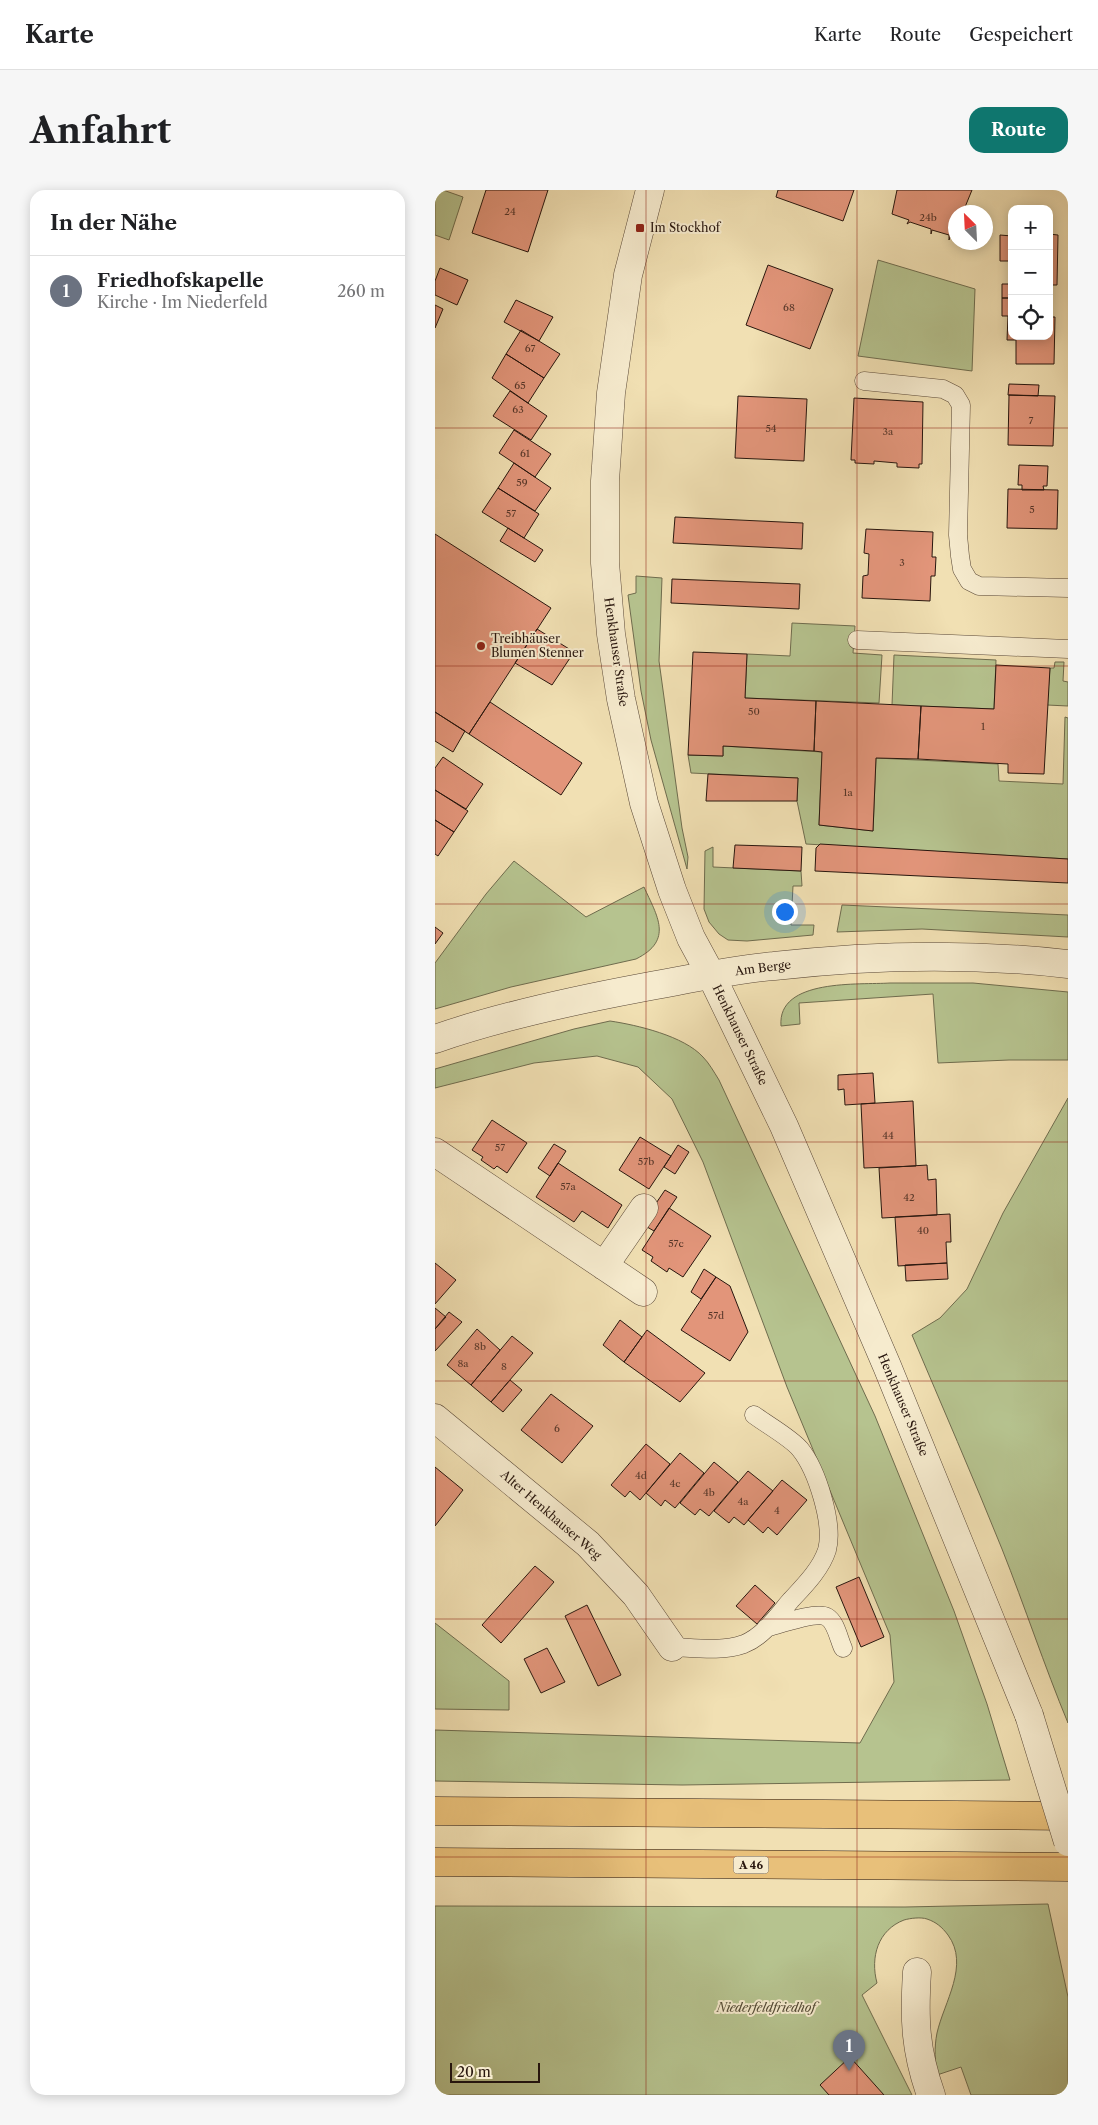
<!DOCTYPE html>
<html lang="de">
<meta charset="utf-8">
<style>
:root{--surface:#fff;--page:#f6f6f6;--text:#202124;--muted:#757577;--line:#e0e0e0;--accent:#0f766e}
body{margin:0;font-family:"Libre Caslon Text",serif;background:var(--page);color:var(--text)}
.controls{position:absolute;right:15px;top:15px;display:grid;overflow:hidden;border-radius:10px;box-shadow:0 2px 12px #0003}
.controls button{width:45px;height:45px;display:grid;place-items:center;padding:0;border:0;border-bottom:1px solid var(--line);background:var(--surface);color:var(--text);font:25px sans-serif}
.compass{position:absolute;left:513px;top:15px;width:45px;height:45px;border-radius:50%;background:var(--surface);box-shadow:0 2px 12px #0003;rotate:336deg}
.scale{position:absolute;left:15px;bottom:12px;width:90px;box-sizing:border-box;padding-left:5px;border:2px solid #28160e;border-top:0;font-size:14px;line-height:18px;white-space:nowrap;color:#28160e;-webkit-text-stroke:4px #f6ebce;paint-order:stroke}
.you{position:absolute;left:349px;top:721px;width:18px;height:18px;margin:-12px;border:4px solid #fff;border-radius:50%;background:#1a73e8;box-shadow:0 0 0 8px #1a73e833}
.badge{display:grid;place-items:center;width:32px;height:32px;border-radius:50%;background:var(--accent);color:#fff;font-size:16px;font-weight:700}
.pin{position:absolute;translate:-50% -41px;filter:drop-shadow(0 1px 2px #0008)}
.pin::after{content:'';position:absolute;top:26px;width:18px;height:15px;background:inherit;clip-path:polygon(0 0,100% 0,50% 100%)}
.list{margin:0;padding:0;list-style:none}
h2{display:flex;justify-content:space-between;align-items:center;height:65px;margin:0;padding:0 20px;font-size:21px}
h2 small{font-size:16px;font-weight:400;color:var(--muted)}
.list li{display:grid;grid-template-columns:32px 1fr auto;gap:15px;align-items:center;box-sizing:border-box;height:70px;padding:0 20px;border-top:1px solid var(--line)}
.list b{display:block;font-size:19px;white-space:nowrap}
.list p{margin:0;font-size:16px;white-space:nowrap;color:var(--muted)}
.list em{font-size:16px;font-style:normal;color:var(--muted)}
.icon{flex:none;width:28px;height:28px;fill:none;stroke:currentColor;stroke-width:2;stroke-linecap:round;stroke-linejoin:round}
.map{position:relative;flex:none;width:633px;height:1905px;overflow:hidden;border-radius:15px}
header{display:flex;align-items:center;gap:30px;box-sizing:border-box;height:70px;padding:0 25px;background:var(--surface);border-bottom:1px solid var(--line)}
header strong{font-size:24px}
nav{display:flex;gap:28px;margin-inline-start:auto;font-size:18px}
.intro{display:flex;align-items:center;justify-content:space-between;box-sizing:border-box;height:120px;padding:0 30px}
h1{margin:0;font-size:35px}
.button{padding:12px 22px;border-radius:15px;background:var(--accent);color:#fff;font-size:18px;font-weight:700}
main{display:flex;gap:30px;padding:0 30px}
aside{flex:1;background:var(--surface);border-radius:15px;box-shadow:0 2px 12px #0003}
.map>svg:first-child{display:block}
</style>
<header>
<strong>Karte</strong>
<nav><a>Karte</a><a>Route</a><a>Gespeichert</a></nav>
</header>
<div class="intro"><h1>Anfahrt</h1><a class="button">Route</a></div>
<main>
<aside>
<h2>In der Nähe<small></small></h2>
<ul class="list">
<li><span class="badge" style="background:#6b7280">1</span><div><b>Friedhofskapelle</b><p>Kirche · Im Niederfeld</p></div><em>260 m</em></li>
</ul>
</aside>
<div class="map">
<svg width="633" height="1905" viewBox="0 0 633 1905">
<rect width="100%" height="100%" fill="#f1e0b3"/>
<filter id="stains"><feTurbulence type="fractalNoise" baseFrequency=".004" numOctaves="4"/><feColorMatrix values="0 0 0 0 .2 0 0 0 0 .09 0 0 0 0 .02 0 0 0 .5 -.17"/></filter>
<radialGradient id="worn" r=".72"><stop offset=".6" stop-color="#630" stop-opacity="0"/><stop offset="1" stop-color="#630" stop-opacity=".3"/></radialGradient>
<path fill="#b6c38f" stroke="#6f6c4e" d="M0,0H8L28,7L14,50L0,45Z
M443,70L540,99L537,181L423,166Z
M201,386L227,388L224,471L247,638L253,667L252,679L216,550L206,501L193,405L201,403Z
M357,433L420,436L418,463L447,465L444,513L310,508L312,464L355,466Z
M459,465L561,470L559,519L457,515Z
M620,472H629L628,491L633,492V516L612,515L615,478H619Z
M630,527L633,528V669L371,654L362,611L363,588L256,583L253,565L288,566V556L387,562L384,635L438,641L441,568L563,574L564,591L628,594Z
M278,657V677L366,681L367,696H358L356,735H379L378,745L312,751L293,750L284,744L274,732L269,719L270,661Z
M79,671L151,727L209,697C222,726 239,750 201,769L76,797L0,819V773L51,704Z
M407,715L633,725V747L487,739L402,742Z
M455,793H538L633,802V870H574L503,873L498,804L364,813L365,834L346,836C342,788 425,795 455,793Z
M175,831C202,835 249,846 268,867C274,873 279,882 284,890L440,1226L519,1421L552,1514L575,1590L247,1595L0,1591V1540L425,1553L459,1492L455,1445L352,1197L268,972L237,909L203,877L162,866L99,873L0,898V879L139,839Z
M633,908V1533C609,1475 590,1417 567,1359C538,1287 507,1216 477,1145L505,1128L532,1099L568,1023Z
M0,1433L74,1491V1520L0,1519Z
M613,1714L633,1807V1905H536L526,1877L502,1885C500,1871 499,1858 502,1843C509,1812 535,1775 513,1745C507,1737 501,1732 492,1729C486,1727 476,1728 469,1730C443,1740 435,1767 442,1793L427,1805L477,1905H0V1716L470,1717Z"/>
<path fill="#e2957a" stroke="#28160e" d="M51,0H113L93,62L37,43Z
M343,0H419L408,31L341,7Z
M462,0H537L528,22H520V33L514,50V45L497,40L496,44V39L475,32L472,34L474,30L457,24Z
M614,44L623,45L622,95H614Z
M565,45L577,46V71H565Z
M333,75L398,99L375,159L311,135Z
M5,78L33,90L22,115L0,105V91Z
M567,94H577V108H567Z
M567,108H577V126H567Z
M81,110L118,127L104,151L69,132Z
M0,115L8,119L0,138Z
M573,126H577V146H614V127H620L619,174H581V150H572Z
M86,140L125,164L109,188L71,164Z
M71,164L109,188L93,213L57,188Z
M574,194L604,195L603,206L573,205Z
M75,201L112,226L96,250L58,226Z
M574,205L620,206L618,256L573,255Z
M303,206L372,209L369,271L300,268Z
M419,208L488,212L487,274H484V278L462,277V273L439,271V274L420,273V270H416Z
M79,240L116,264L100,287L64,263Z
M79,273L116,298L100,321L63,298Z
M584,275L613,276L612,296H608L609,300H587V295H583Z
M63,298L104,324L89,348L47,322Z
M573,299L623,300L622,339L572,338Z
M240,327L368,333L367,359L238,353Z
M73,338L108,360L100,372L65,351Z
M431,339L498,342L497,367H501L500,386H496L495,411L427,408L428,386L433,385L434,364L429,363Z
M0,344L116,418L34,544L0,522Z
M237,389L365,394L364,419L236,413Z
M102,439L139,462L117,495L80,473Z
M258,462L312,464L310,508L381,511L379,561L288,556V566L253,565Z
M561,475L615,478L609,584L573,583V574L483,569L486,516L559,519Z
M381,511L486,516L483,569L441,568L438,641L384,635L387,562L379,561Z
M55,512L147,573L126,605L34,544Z
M0,522L30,541L18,562L0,551Z
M8,567L48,594L31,619L0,600V578Z
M273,584L363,588L362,611H271Z
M0,600L33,621L19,642L0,630Z
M0,630L19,642L3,666L0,664Z
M385,654L633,669V693L380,681L381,658Z
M300,655L367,657L366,681L298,678Z
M0,737L8,743L0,754Z
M438,883L440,913L410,915L409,899L403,900V885Z
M478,911L481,976L429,978L426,914Z
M57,930L92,953L72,983L62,976L59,979L46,970L48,967L37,960Z
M205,947L236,966L214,999L184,980Z
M119,954L131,961L115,986L103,978Z
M243,955L254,962L240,984L229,977Z
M123,973L187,1015L173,1038L147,1021L139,1032L101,1007Z
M492,975L493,990L501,989L502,1025L447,1028L444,978Z
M230,1000L242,1007L219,1041L207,1034Z
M234,1018L276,1046L248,1087L234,1078L232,1082L216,1071L218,1067L207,1060Z
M515,1024L516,1052H511L512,1073L463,1076L460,1027Z
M0,1073L21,1090L0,1114Z
M512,1073L513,1089L471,1091L470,1075Z
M269,1079L281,1087L266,1109L256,1102Z
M281,1087L295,1096L313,1142L295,1171L246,1140Z
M0,1118L11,1127L0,1139Z
M14,1122L27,1132L0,1161V1139Z
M185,1130L207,1147L189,1172L168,1155Z
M42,1139L65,1160L36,1195L12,1175Z
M212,1140L270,1183L245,1212L189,1172Z
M77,1146L98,1163L56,1212L36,1195Z
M75,1190L87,1200L68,1222L56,1212Z
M116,1204L158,1236L127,1273L86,1240Z
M211,1254L235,1274L205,1310L195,1301L190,1307L176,1295Z
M245,1263L269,1283L240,1318L230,1310L226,1316L211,1303Z
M279,1272L303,1292L274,1326L265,1319L260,1325L245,1313Z
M0,1277L28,1300L0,1336Z
M313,1281L338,1301L309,1335L299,1327L294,1333L279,1321Z
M347,1290L372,1310L342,1345L333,1337L328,1343L313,1330Z
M100,1376L119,1392L66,1453L47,1435Z
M424,1387L449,1447L426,1457L401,1397Z
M320,1395L340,1413L322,1434L301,1416Z
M152,1415L186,1485L163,1496L130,1426Z
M112,1458L130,1492L106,1503L89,1469Z
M415,1867L449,1905H394L385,1895Z"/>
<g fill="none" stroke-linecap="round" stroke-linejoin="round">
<g stroke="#5a4837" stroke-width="19">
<path id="service" d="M429,191L508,199L520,205L526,215L523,345L525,366L527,379L534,391L544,396L633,398
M422,450L633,459
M331,1438C343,1435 381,1421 392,1427C401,1432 404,1450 408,1458
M237,1457C261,1458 287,1462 309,1454C329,1446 343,1425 356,1410C369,1396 386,1379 392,1360C399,1334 382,1280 365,1259C356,1248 331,1234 319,1225"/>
</g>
<g stroke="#5a4837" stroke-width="29">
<path id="minor" d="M215,0L193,85L176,203L170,291V373L176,444L186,509L209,613L237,700L256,748L276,785L349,936L452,1176L594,1525
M0,849C66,826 136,811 205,798C250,790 294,780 339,776C436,765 536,763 633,774
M0,962L208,1102
M169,1076L209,1018
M0,1228L153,1354L201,1405L237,1457
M482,1782C479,1829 480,1860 496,1905"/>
</g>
<g stroke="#28160e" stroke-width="29">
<path id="motorway" d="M0,1621L633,1626
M0,1672L633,1677"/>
</g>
<use href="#service" stroke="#f6ebce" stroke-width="18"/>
<use href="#minor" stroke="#f6ebce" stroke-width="28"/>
<use href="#motorway" stroke="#e8c07a" stroke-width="28"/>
<g stroke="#5a4837" stroke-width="29" stroke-linecap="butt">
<path id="minor-bridge" d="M594,1525L633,1652"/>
</g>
<use href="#minor-bridge" stroke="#f6ebce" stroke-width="28"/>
</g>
<path fill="none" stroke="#8f2418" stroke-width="1" stroke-opacity="0.55" d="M211,0V1905M422,0V1905M0,238H633M0,476H633M0,714H633M0,952H633M0,1191H633M0,1429H633M0,1667H633"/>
<g fill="#8f2418" stroke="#f6ebce" stroke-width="2">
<rect x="200" y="33" width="10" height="10" rx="2.5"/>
<circle cx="46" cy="456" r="5"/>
</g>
<g text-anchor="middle" stroke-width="4" stroke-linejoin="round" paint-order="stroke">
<g font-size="10" fill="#563629">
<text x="75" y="25">24</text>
<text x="493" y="31">24b</text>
<text x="354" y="121">68</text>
<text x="95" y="162">67</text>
<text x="85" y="199">65</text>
<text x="83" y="223">63</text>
<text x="596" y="234">7</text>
<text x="336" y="242">54</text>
<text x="453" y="245">3a</text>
<text x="90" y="267">61</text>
<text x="87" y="296">59</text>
<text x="597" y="323">5</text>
<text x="76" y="327">57</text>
<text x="467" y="376">3</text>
<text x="319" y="525">50</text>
<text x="548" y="540">1</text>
<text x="413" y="606">1a</text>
<text x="453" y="949">44</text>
<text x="65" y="961">57</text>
<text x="211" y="975">57b</text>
<text x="133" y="1000">57a</text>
<text x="474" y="1011">42</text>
<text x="488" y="1044">40</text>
<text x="241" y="1057">57c</text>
<text x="281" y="1129">57d</text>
<text x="45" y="1160">8b</text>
<text x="28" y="1177">8a</text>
<text x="69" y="1180">8</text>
<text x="122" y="1242">6</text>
<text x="206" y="1289">4d</text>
<text x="240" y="1297">4c</text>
<text x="274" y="1306">4b</text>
<text x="308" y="1315">4a</text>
<text x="342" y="1324">4</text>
</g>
<rect fill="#f6ebce" stroke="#665648" stroke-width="1" x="298.5" y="1666.5" width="35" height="17" rx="4"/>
<g font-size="11" font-weight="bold" fill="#28160e">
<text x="316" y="1679">A 46</text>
</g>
<g font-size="12" fill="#28160e" stroke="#f6ebce" text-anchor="start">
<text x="215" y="42">Im Stockhof</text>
<text x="56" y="453">Treibhäuser<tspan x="56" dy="14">Blumen Stenner</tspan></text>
</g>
<g font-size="12" fill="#28160e" stroke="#f6ebce">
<text transform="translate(181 462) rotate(82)" y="4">Henkhauser Straße</text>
<text transform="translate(328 778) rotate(-7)" y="4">Am Berge</text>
<text transform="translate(305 845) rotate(64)" y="4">Henkhauser Straße</text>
<text transform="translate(468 1215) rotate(67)" y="4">Henkhauser Straße</text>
<text transform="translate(116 1325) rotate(41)" y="4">Alter Henkhauser Weg</text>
</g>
<g font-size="12" font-style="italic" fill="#534a35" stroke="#f6ebce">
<text x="331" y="1822">Niederfeldfriedhof</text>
</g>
</g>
<rect width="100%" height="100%" filter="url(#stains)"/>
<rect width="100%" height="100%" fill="url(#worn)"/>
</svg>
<div class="controls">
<button>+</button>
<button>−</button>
<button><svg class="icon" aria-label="locate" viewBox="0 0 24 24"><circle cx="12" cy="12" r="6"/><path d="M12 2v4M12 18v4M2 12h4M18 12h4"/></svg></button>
</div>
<svg class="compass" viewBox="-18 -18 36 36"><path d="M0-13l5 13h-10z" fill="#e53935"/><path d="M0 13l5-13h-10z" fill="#757577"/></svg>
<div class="scale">20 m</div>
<div class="you"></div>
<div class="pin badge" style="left:414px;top:1881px;background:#6b7280">1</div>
</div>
</main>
